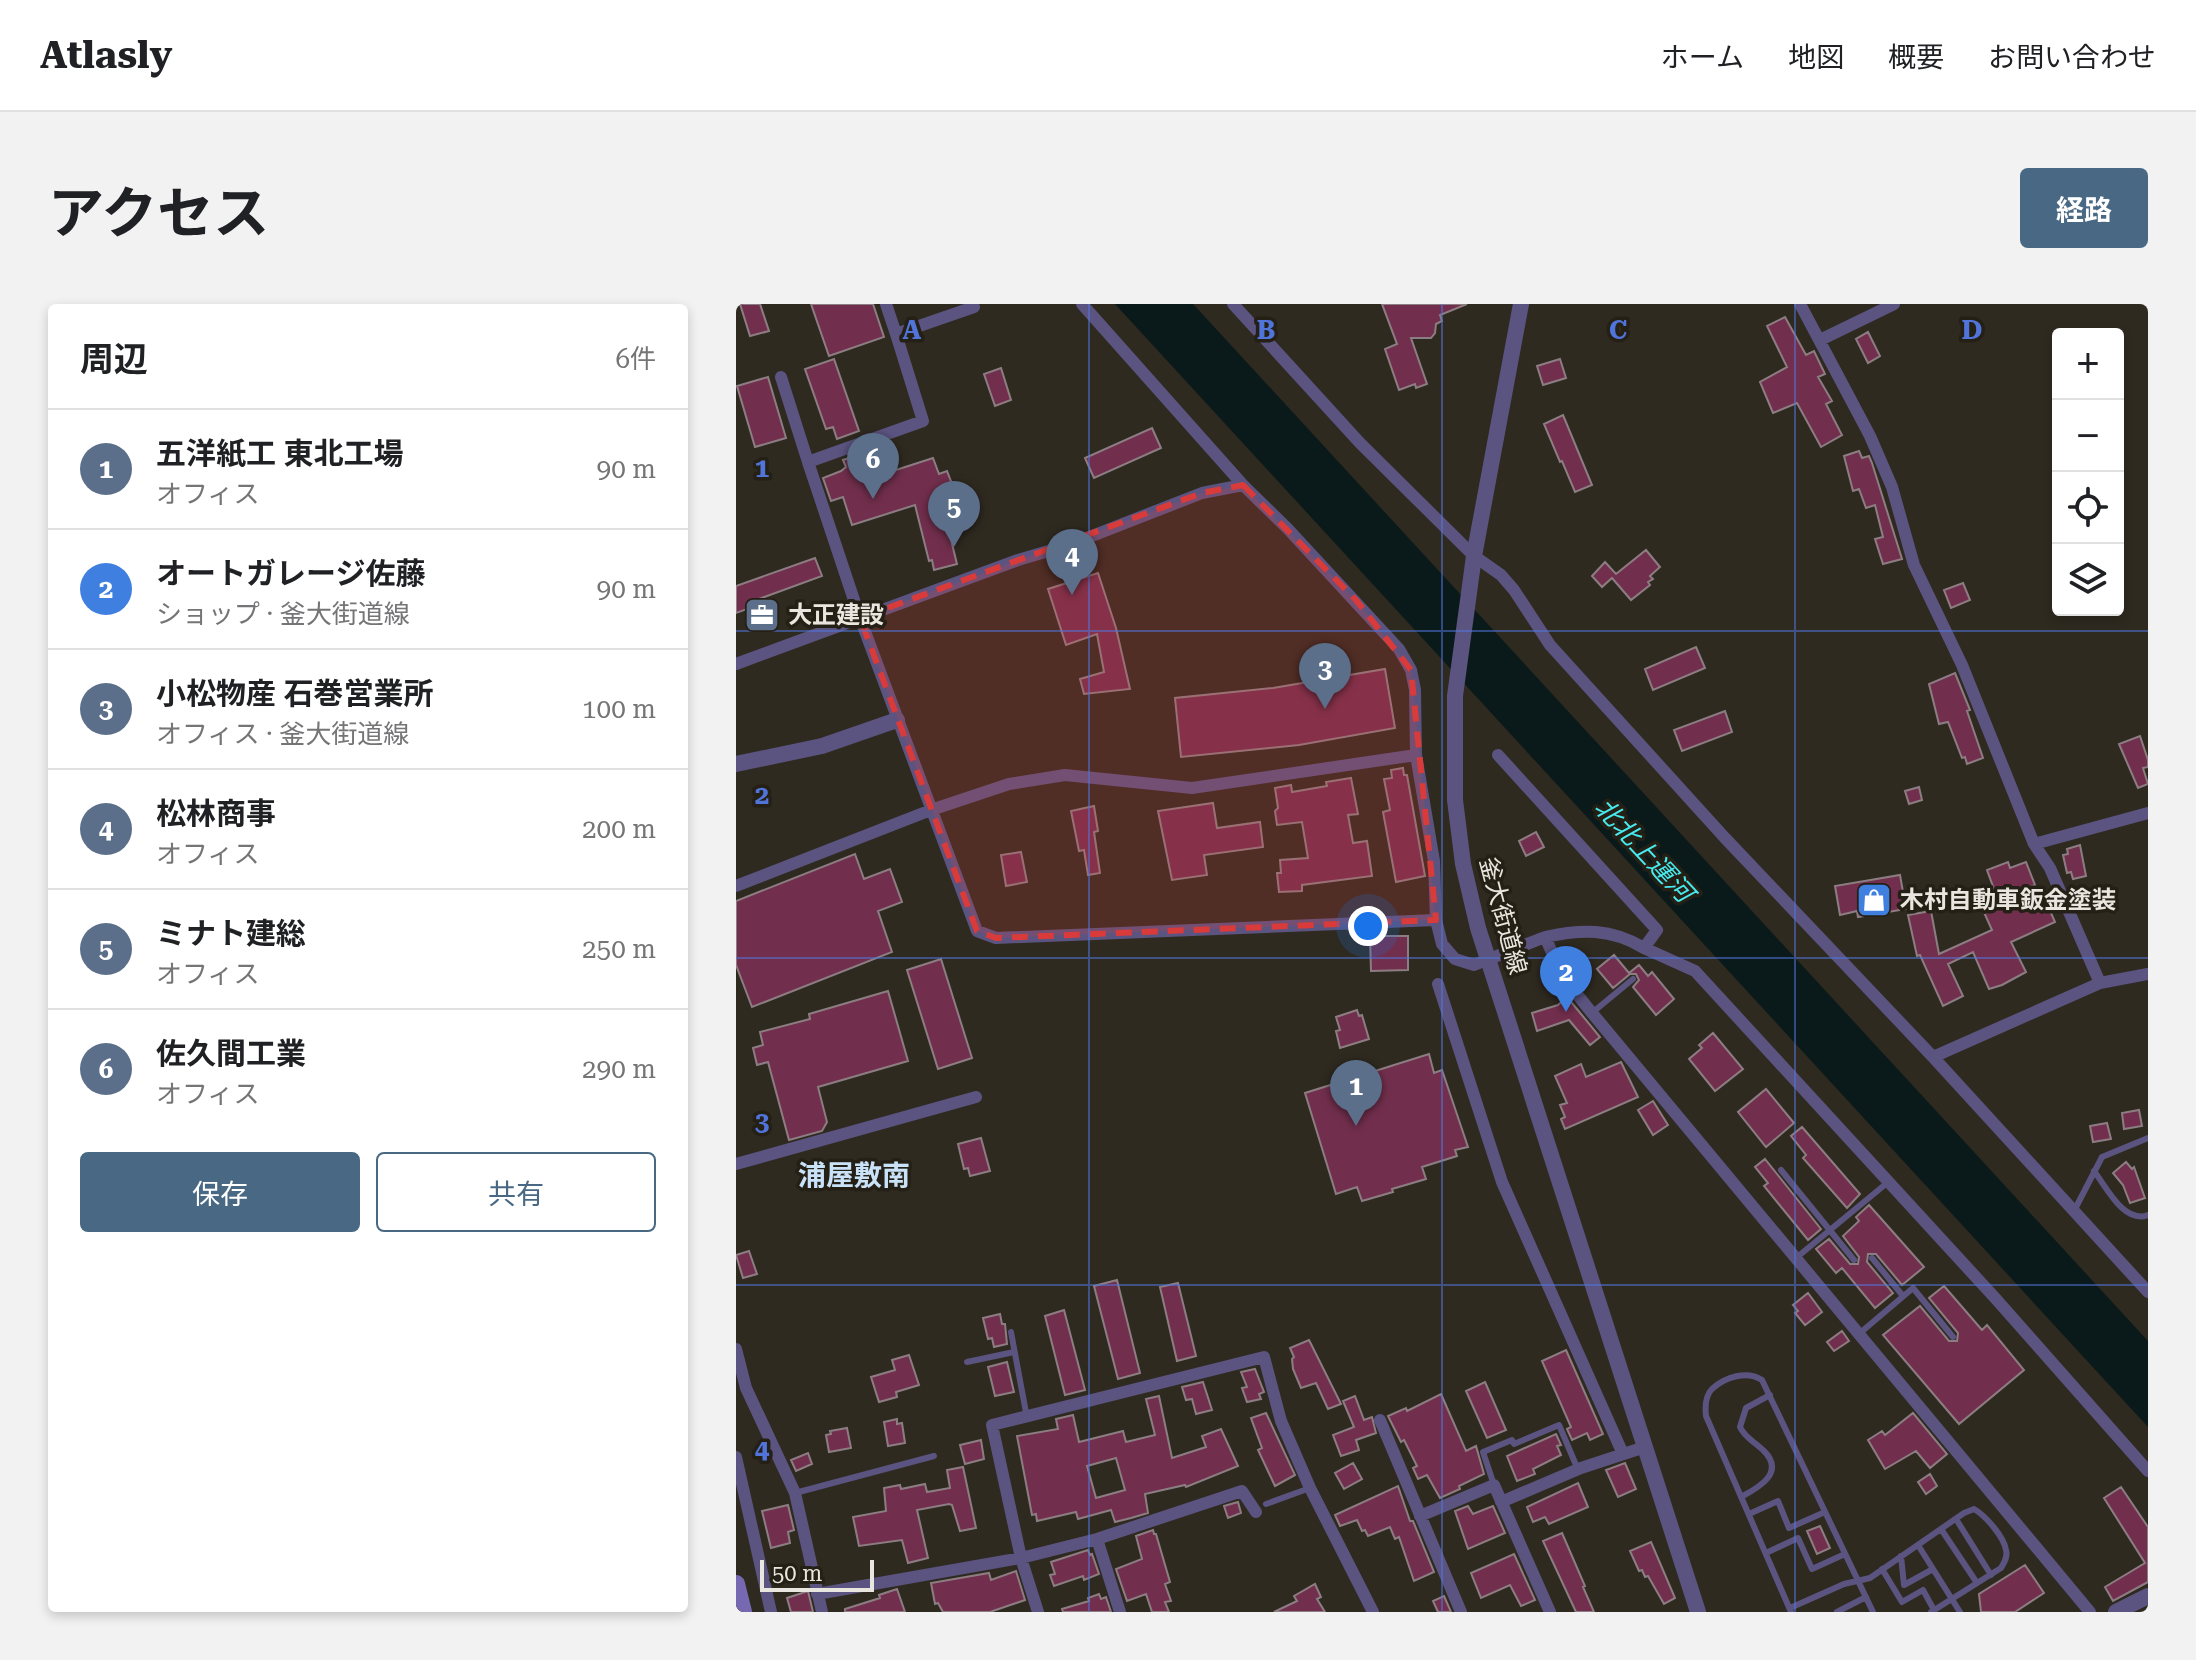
<!DOCTYPE html>
<html lang="ja">
<meta charset="utf-8">
<style>
:root{--surface:#fff;--page:#f2f2f2;--text:#202124;--muted:#757577;--line:#e0e0e0;--accent:#486883}
body{margin:0;font-family:"Roboto Serif","Noto Sans JP",serif;background:var(--page);color:var(--text)}
.controls{position:absolute;right:24px;top:24px;display:grid;overflow:hidden;border-radius:8px;box-shadow:0 4px 12px #0003}
.controls button{width:72px;height:72px;display:grid;place-items:center;padding:0;border:0;border-bottom:2px solid var(--line);background:var(--surface);color:var(--text);font:40px sans-serif}
.scale{position:absolute;left:24px;bottom:20px;width:114px;box-sizing:border-box;padding-left:8px;border:4px solid #e9e6df;border-top:0;font-size:22px;line-height:28px;white-space:nowrap;color:#e9e6df;-webkit-text-stroke:6px #252016;paint-order:stroke}
.you{position:absolute;left:632px;top:622px;width:28px;height:28px;margin:-20px;border:6px solid #fff;border-radius:50%;background:#1a73e8;box-shadow:0 0 0 12px #1a73e833}
.badge{display:grid;place-items:center;width:52px;height:52px;border-radius:50%;background:var(--accent);color:#fff;font-size:26px;font-weight:700}
.pin{position:absolute;translate:-50% -66px;filter:drop-shadow(0 2px 4px #0008)}
.pin::after{content:'';position:absolute;top:42px;width:28px;height:24px;background:inherit;clip-path:polygon(0 0,100% 0,50% 100%)}
.list{margin:0;padding:0;list-style:none}
h2{display:flex;justify-content:space-between;align-items:center;height:104px;margin:0;padding:0 32px;font-size:34px}
h2 small{font-size:26px;font-weight:400;color:var(--muted)}
.list li{display:grid;grid-template-columns:52px 1fr auto;gap:24px;align-items:center;box-sizing:border-box;height:120px;padding:0 32px;border-top:2px solid var(--line)}
.list b{display:block;font-size:30px;white-space:nowrap}
.list p{margin:0;font-size:26px;white-space:nowrap;color:var(--muted)}
.list em{font-size:26px;font-style:normal;color:var(--muted)}
.actions{display:flex;gap:16px;padding:24px 32px}
.actions a{flex:1;padding:18px 0;border:2px solid var(--accent);border-radius:8px;text-align:center;font-size:28px;color:var(--accent)}
.actions .main{background:var(--accent);color:#fff}
.icon{flex:none;width:44px;height:44px;fill:none;stroke:currentColor;stroke-width:2;stroke-linecap:round;stroke-linejoin:round}
.map{position:relative;flex:none;width:1412px;height:1308px;overflow:hidden;border-radius:8px}
header{display:flex;align-items:center;gap:48px;box-sizing:border-box;height:112px;padding:0 40px;background:var(--surface);border-bottom:2px solid var(--line)}
header strong{font-size:38px}
nav{display:flex;gap:44px;margin-inline-start:auto;font-size:28px}
.intro{display:flex;align-items:center;justify-content:space-between;box-sizing:border-box;height:192px;padding:0 48px}
h1{margin:0;font-size:56px}
.button{padding:20px 36px;border-radius:8px;background:var(--accent);color:#fff;font-size:28px;font-weight:700}
main{display:flex;gap:48px;padding:0 48px}
aside{flex:1;background:var(--surface);border-radius:8px;box-shadow:0 4px 12px #0003}
.map>svg:first-child{display:block}
</style>
<header>
<strong>Atlasly</strong>
<nav><a>ホーム</a><a>地図</a><a>概要</a><a>お問い合わせ</a></nav>
</header>
<div class="intro"><h1>アクセス</h1><a class="button">経路</a></div>
<main>
<aside>
<h2>周辺<small>6件</small></h2>
<ul class="list">
<li><span class="badge" style="background:#5c6f8a">1</span><div><b>五洋紙工 東北工場</b><p>オフィス</p></div><em>90 m</em></li>
<li><span class="badge" style="background:#3f7fe0">2</span><div><b>オートガレージ佐藤</b><p>ショップ · 釜大街道線</p></div><em>90 m</em></li>
<li><span class="badge" style="background:#5c6f8a">3</span><div><b>小松物産 石巻営業所</b><p>オフィス · 釜大街道線</p></div><em>100 m</em></li>
<li><span class="badge" style="background:#5c6f8a">4</span><div><b>松林商事</b><p>オフィス</p></div><em>200 m</em></li>
<li><span class="badge" style="background:#5c6f8a">5</span><div><b>ミナト建総</b><p>オフィス</p></div><em>250 m</em></li>
<li><span class="badge" style="background:#5c6f8a">6</span><div><b>佐久間工業</b><p>オフィス</p></div><em>290 m</em></li>
</ul>
<div class="actions"><a class="main">保存</a><a>共有</a></div>
</aside>
<div class="map">
<svg width="1412" height="1308" viewBox="0 0 1412 1308">
<rect width="100%" height="100%" fill="#2f2a20"/>
<path fill="#0a1919" d="M379,0H457L1412,1037V1123Z"/>
<path fill="#722f4d" stroke="#8c7d82" stroke-width="2" fill-rule="evenodd" d="M4,0H24L33,27L14,32Z
M75,0H137L148,33L93,52Z
M646,0H731L704,11L706,17L700,20L699,29L695,34H675L691,80L680,84L679,80L663,86L649,45L661,40Z
M1049,13L1070,51L1078,47L1089,70L1082,73L1096,97L1090,100L1106,131L1085,143L1061,99L1037,109L1024,78L1051,63L1031,22Z
M1132,28L1144,52L1132,59L1120,35Z
M98,55L123,127L101,135L97,123L90,125L69,65Z
M824,55L830,74L807,81L801,62Z
M265,64L275,96L259,102L248,70Z
M32,73L50,134L19,143L1,82Z
M827,111L856,181L839,188L826,157L824,158L808,120Z
M416,124L425,144L358,174L349,154Z
M1123,147L1126,154L1133,152L1136,159L1166,255L1147,260L1139,235L1147,233L1139,201L1130,204L1123,185L1117,187L1108,152Z
M120,152L129,176L197,154L203,170L211,167L218,185L204,191L221,260L198,266L196,256L193,257L179,201L116,221L107,193L95,197L87,174L105,167L110,163L107,156Z
M910,246L924,263L914,272L917,275L912,278L914,281L895,296L876,274L866,283L856,272L869,258L880,270Z
M79,254L86,272L20,296L22,301L0,309V282Z
M362,269L380,324L394,385L348,390L344,375L368,368L361,330L330,341L312,285Z
M1227,279L1234,296L1215,304L1208,286Z
M960,343L969,364L917,386L909,365Z
M649,365L659,424L563,441L445,453L439,394L537,384Z
M1219,369L1234,406L1231,407L1247,454L1231,460L1229,453L1226,454L1212,418L1203,420L1193,380Z
M989,407L996,428L946,447L938,426Z
M1404,432L1412,456V463L1407,464L1412,480L1402,484L1383,440Z
M667,464L668,471H671L689,572L660,578L647,508L654,506L648,475L656,474L655,466Z
M615,474L622,510L612,511L617,539L631,537L636,572L566,581V587L543,588L541,569H545L544,556L572,554L566,518L541,521L539,507L542,504L539,484L555,481L556,488L591,482L590,478Z
M1183,483L1186,496L1173,500L1169,487Z
M477,499L481,524L524,518L527,543L468,551L471,571L436,576L422,507Z
M358,502L362,527L358,528L364,569L352,571L348,546L343,547L335,507Z
M800,528L808,543L790,552L783,537Z
M1344,541L1350,572L1337,575L1335,568L1331,569L1327,551L1332,550L1331,545Z
M285,548L291,578L270,582L265,551Z
M119,550L128,575L154,565L166,598L142,607L156,648L16,703L0,661V597Z
M1272,558L1274,564L1290,558L1299,581L1294,583L1303,605L1312,602L1319,618L1275,638L1290,668L1266,681L1253,685L1237,648L1212,660L1227,692L1207,702L1184,651L1181,652L1172,611L1195,607L1203,650L1256,626L1246,604L1262,596L1251,566Z
M1164,571L1170,605L1122,613L1121,607L1104,611L1099,582Z
M634,632H672V666L635,667Z
M878,651L893,669L903,661L912,672L916,668L938,695L920,711L897,683L903,676L900,670H894L877,684L861,665Z
M205,655L236,754L202,765L171,666Z
M152,687L172,757L82,783L91,818L86,827L53,836L32,758L21,761L17,744L27,741L24,728L74,715L73,710Z
M831,693L864,733L854,741L833,716L801,727L796,709L822,701Z
M621,706L623,712L626,711L633,735L604,744L600,727L604,726L600,713Z
M977,729L1007,765L979,787L953,755L966,744L963,741Z
M693,750L698,769L706,766L732,843L719,846L721,852L686,863L690,875L656,885L657,888L626,897L621,883L600,890L569,789Z
M885,758L902,793L829,825L825,815L829,813L824,801L831,799L819,772L845,760L850,773Z
M1030,785L1058,819L1030,843L1002,808Z
M917,797L932,821L917,831L902,806Z
M1403,806L1406,822L1388,825L1386,809Z
M1371,819L1375,835L1357,838L1354,822Z
M1066,823L1124,890L1111,904L1067,854L1070,851L1055,832Z
M245,834L254,867L234,872L232,864L228,865L222,840Z
M1029,855L1085,925L1072,936L1028,882L1032,879L1019,863Z
M1390,858L1396,865L1398,863L1409,894L1394,899L1387,881L1377,869Z
M1133,901L1188,963L1166,981L1140,950H1132L1131,958L1157,989L1139,1004L1106,964L1100,969L1080,945L1093,935L1114,960H1122L1123,953L1107,932L1123,917L1120,913Z
M13,947L21,970L7,974L0,951Z
M381,976L404,1069L382,1075L358,982Z
M442,979L460,1052L441,1057L424,983Z
M1208,982L1246,1026L1251,1021L1288,1066L1223,1120L1147,1031L1184,1002L1213,1037H1221L1222,1029L1193,994Z
M1072,989L1086,1008L1069,1021L1059,1009L1062,1007L1057,1001Z
M328,1006L349,1086L329,1091L309,1012Z
M264,1010L266,1020H269L271,1040L258,1043L256,1034L252,1035L247,1014Z
M1106,1027L1113,1037L1098,1047L1091,1038Z
M573,1036L605,1100L592,1105L580,1079L565,1084L557,1065L556,1055L558,1053L554,1044Z
M830,1046L867,1130L854,1136L851,1129L836,1136L831,1125L835,1123L806,1057Z
M173,1051L183,1081L160,1088L161,1093L143,1098L135,1073L159,1066L156,1056Z
M271,1058L278,1088L259,1092L252,1063Z
M519,1065L528,1088L523,1090L525,1095L511,1098L506,1084L511,1083L505,1068Z
M467,1078L476,1106L460,1110L456,1095L450,1096L446,1083Z
M749,1078L770,1126L751,1134L730,1087Z
M705,1090L730,1147L740,1142L748,1170L723,1182L724,1185L704,1194L691,1171L682,1175L677,1164L681,1162L668,1136L665,1138L652,1112L670,1104L671,1107Z
M423,1092L436,1154L470,1143L466,1132L485,1125L502,1162L450,1183L449,1181L409,1190L412,1209L395,1214L379,1218L375,1206L342,1215L340,1208L301,1217L300,1210L296,1211L281,1132L322,1125L320,1115L337,1111L343,1138L387,1127L390,1138L419,1131L410,1095ZM380,1154L389,1186L360,1194L351,1162Z
M619,1092L628,1116L636,1113L640,1129L620,1136L623,1146L605,1152L597,1131L618,1123L607,1097Z
M530,1109L559,1171L539,1182L522,1146L526,1144L515,1114Z
M1177,1109L1211,1150L1194,1164L1180,1147L1149,1165L1132,1136L1146,1127L1149,1131Z
M161,1115V1120L166,1119L169,1139L152,1142L148,1118Z
M111,1124L115,1144L93,1148L90,1131L95,1130L94,1127Z
M820,1130L825,1141L821,1142L825,1151L797,1165L799,1170L781,1177L771,1152Z
M245,1136L248,1155L229,1160L224,1141Z
M72,1149L76,1160L60,1167L55,1156Z
M617,1159L626,1175L608,1185L599,1169Z
M889,1159L900,1185L882,1193L870,1166Z
M227,1163L240,1224L224,1227L216,1201L213,1200L181,1206L192,1254L172,1259L166,1236L123,1242L117,1213L150,1207L148,1184L164,1181L165,1185L189,1180L191,1188L214,1184L211,1166Z
M1194,1170L1201,1182L1190,1190L1182,1178Z
M842,1179L852,1203L813,1220L809,1213L797,1218L791,1203Z
M662,1182L674,1217H677L698,1268L678,1277L663,1233L659,1235L654,1223L632,1232L629,1226L626,1227L621,1216L604,1222L599,1211Z
M1385,1183L1412,1223V1278L1377,1297L1369,1283L1409,1259L1368,1194Z
M502,1198L505,1209L492,1214L488,1202Z
M52,1201L58,1226L52,1228L54,1239L35,1244L26,1207Z
M732,1202L737,1210L757,1202L769,1229L732,1245L719,1207Z
M1084,1222L1094,1244L1081,1250L1071,1227Z
M417,1226L418,1230H420L434,1278L429,1280L435,1297L429,1298L433,1308H416L410,1290L391,1297L380,1265L406,1255L400,1232Z
M826,1229L849,1282L847,1283L858,1308H840L807,1237Z
M915,1238L939,1294L928,1300L912,1272L909,1273L906,1266L903,1267L894,1247Z
M352,1246L354,1251L356,1250L363,1270L348,1276L347,1272L318,1282L314,1271L319,1270L315,1258Z
M778,1250L799,1296L785,1302L774,1281L745,1294L735,1269Z
M1289,1261L1308,1289L1279,1308H1245L1243,1290Z
M280,1267L289,1296L254,1308H207L202,1299L199,1300L195,1279L253,1269L255,1276Z
M579,1280L585,1293L581,1295L589,1308H538L561,1297L558,1292Z
M161,1285L169,1308H109V1305L144,1294L143,1291Z
M72,1287L77,1308H55L51,1294Z
M363,1290L365,1295L370,1293L375,1308H327L326,1305L353,1297L352,1294Z
M708,1292L715,1308H702L697,1297Z"/>
<g fill="none" stroke-linecap="round" stroke-linejoin="round">
<path stroke="#5b5481" stroke-width="6" d="M857,708L897,675
M1045,866L1118,956
M1358,867C1371,884 1388,920 1412,911
M1338,907L1366,853L1412,834
M1060,954L1151,879
M1136,954L1167,992
M275,1028L291,1114
M1124,1029L1177,984L1217,1033
M231,1058L278,1048
M758,1181L747,1148L776,1136L778,1140L823,1121L840,1161L844,1164
M59,1189L198,1152
M1005,1193C1024,1183 1050,1168 1027,1146C1019,1138 1009,1134 1004,1123L1010,1104L1034,1091
M530,1200L574,1184
M1013,1210L1042,1197L1053,1224L1089,1208
M1220,1215L1255,1271
M1205,1225L1241,1279
M1182,1241L1224,1308
M1030,1249L1062,1234L1076,1265L1109,1250
M1165,1252L1168,1281L1197,1265
M1146,1265L1166,1298L1187,1286L1198,1306
M1054,1304L1108,1280L1134,1274L1228,1209L1238,1205C1250,1212 1268,1233 1270,1246C1272,1253 1268,1259 1265,1264L1195,1308
M1055,1308L970,1112C969,1103 969,1092 976,1085C989,1073 1011,1066 1026,1076L1137,1308
M1101,1308L1130,1293"/>
<path stroke="#5b5481" stroke-width="12" d="M150,0L160,30L238,3
M346,0L507,181L552,225L663,345L675,366L679,386L680,451L698,557L700,616L706,640L719,655L738,661L809,633L827,673L856,709L1354,1308
M497,0L624,139L738,252L765,271L778,286L814,341L989,534L1197,753L1412,988
M1064,0L1134,132L1156,183L1178,261L1226,361L1298,540L1314,564L1364,679
M1084,36L1158,0
M45,73L72,158L187,117L160,30
M72,158L124,314L241,627L260,634L700,616
M0,360L282,256L333,241L466,189L507,181
M762,451L921,626L908,644L959,667L1260,995L1412,1167
M1298,540L1412,509
M0,582L195,506L273,480L329,471L456,484L680,451
M809,633C845,625 875,624 908,644
M702,680L766,878L887,1150
M1197,753L1364,679L1412,670
M0,860L240,793
M0,1045L10,1084L59,1189L86,1308
M644,1116L725,1308
M0,1153L35,1308
M765,1198L845,1164L909,1143
M684,1212L758,1181L814,1308
M361,1235L384,1308
M81,1290L285,1254L361,1235L506,1187L520,1208
M302,1308L285,1254L256,1121L528,1053L545,1117L574,1184L637,1308"/>
<path stroke="#5b5481" stroke-width="16" d="M785,0L738,252L719,392V496L727,560L742,624L962,1308
M0,460L86,442L161,416
M1380,1308L1412,1292"/>
<path stroke="#7669b1" stroke-width="18" d="M0,1280L7,1308"/>
</g>
<path fill="#d83b3a" fill-opacity="0.2" stroke="#d83b3a" stroke-width="6" stroke-dasharray="16 10" stroke-linejoin="round" d="M507,181L620,296L675,366L700,616L260,634L241,627L124,314L466,189Z"/>
<path fill="none" stroke="#5074da" stroke-width="2" stroke-opacity="0.55" d="M353,0V1308M706,0V1308M1059,0V1308M0,327H1412M0,654H1412M0,981H1412"/>
<defs>
<g id="office-square" transform="scale(1.8)"><rect x="-9" y="-9" width="18" height="18" rx="4" fill="#5c6f8a" stroke="#252016"/><path d="M-6-3h4V-5.5h4V-3h4V5H-6ZM-1-4.5V-3h2v-1.5ZM-6 0V1H6V0Z" fill="#fff"/></g>
<g id="shop-square" transform="scale(1.8)"><rect x="-9" y="-9" width="18" height="18" rx="4" fill="#3f7fe0" stroke="#252016"/><path d="M-5-2.5h2.3a2.7 3.5 0 0 1 5.4 0H5L5.5 6h-11ZM-1.5-2.5h3a1.5 2.3 0 0 0-3 0Z" fill="#fff"/></g>
</defs>
<g fill-rule="evenodd">
<use href="#office-square" x="26" y="311"/>
<use href="#shop-square" x="1138" y="596"/>
</g>
<g text-anchor="middle" stroke-width="7" stroke-linejoin="round" paint-order="stroke">
<g font-size="24" font-weight="bold" fill="#e9e6df" stroke="#252016" text-anchor="start">
<text x="52" y="319">大正建設</text>
<text x="1164" y="604">木村自動車鈑金塗装</text>
</g>
<g font-size="24" fill="#e9e6df" stroke="#252016">
<text transform="translate(767 612) rotate(75)" y="8">釜大街道線</text>
</g>
<g font-size="26" font-style="italic" fill="#47eaee" stroke="#252016">
<text transform="translate(908 546) rotate(47)" y="9">北北上運河</text>
</g>
<g font-size="28" font-weight="bold" fill="#c9e2f8" stroke="#252016">
<text x="118" y="881">浦屋敷南</text>
</g>
</g>
<g font-size="26" text-anchor="middle" font-weight="bold" fill="#5074da" stroke="#252016" stroke-width="7" stroke-linejoin="round" paint-order="stroke">
<text x="176" y="35">A</text>
<text x="530" y="35">B</text>
<text x="882" y="35">C</text>
<text x="1236" y="35">D</text>
<text x="26" y="173">1</text>
<text x="26" y="500">2</text>
<text x="26" y="827">3</text>
<text x="26" y="1154">4</text>
</g>
</svg>
<div class="controls">
<button>+</button>
<button>−</button>
<button><svg class="icon" aria-label="locate" viewBox="0 0 24 24"><circle cx="12" cy="12" r="6"/><path d="M12 2v4M12 18v4M2 12h4M18 12h4"/></svg></button>
<button><svg class="icon" aria-label="layers" viewBox="0 0 24 24"><path d="M12 4l9 5-9 5-9-5zM3 14l9 5 9-5"/></svg></button>
</div>
<div class="scale">50 m</div>
<div class="you"></div>
<div class="pin badge" style="left:620px;top:822px;background:#5c6f8a">1</div>
<div class="pin badge" style="left:830px;top:708px;background:#3f7fe0">2</div>
<div class="pin badge" style="left:589px;top:405px;background:#5c6f8a">3</div>
<div class="pin badge" style="left:336px;top:291px;background:#5c6f8a">4</div>
<div class="pin badge" style="left:218px;top:243px;background:#5c6f8a">5</div>
<div class="pin badge" style="left:137px;top:195px;background:#5c6f8a">6</div>
</div>
</main>
